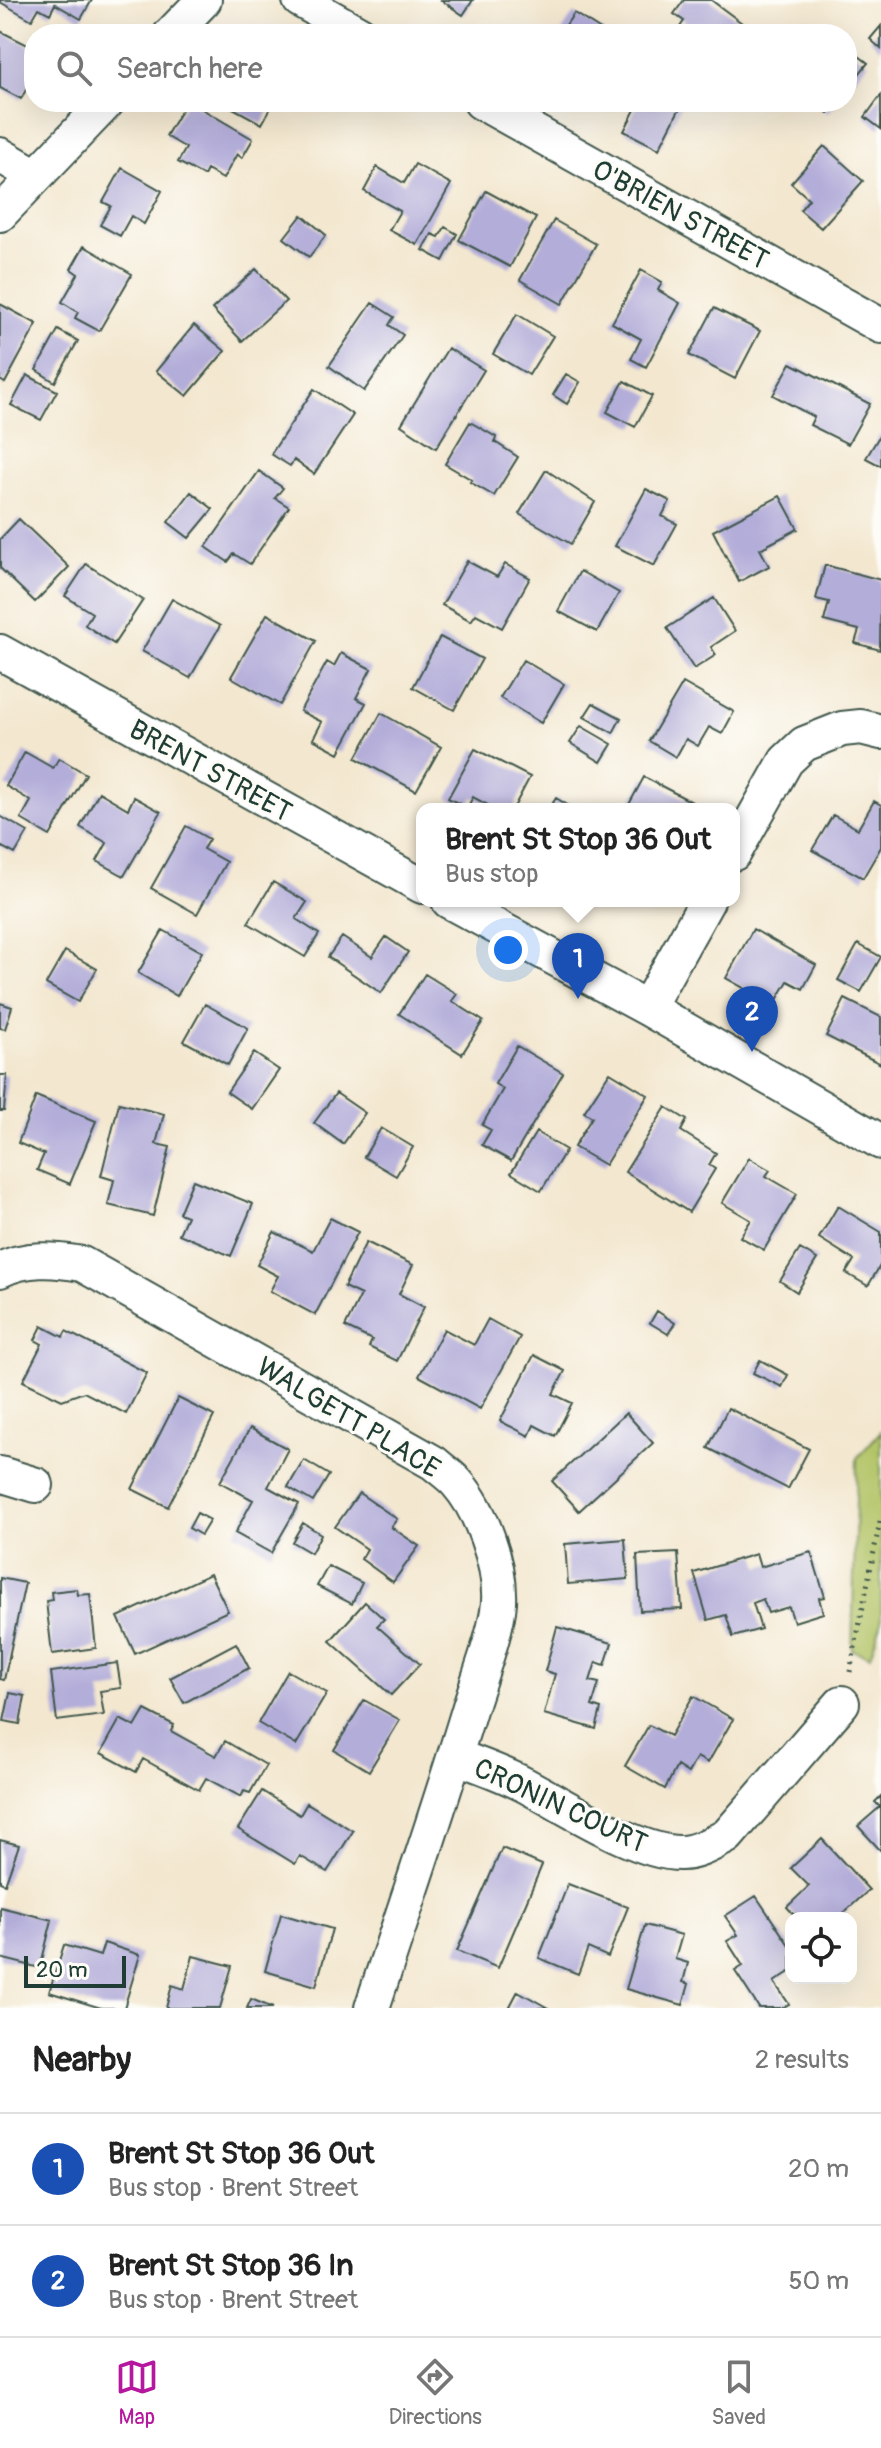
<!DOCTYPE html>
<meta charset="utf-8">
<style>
:root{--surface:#fff;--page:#f2f2f2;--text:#222;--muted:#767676;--line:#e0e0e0;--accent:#b5179e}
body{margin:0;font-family:Pangolin,sans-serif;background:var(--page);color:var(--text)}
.controls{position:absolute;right:24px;bottom:24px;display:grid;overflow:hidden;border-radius:16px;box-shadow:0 8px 32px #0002}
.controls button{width:72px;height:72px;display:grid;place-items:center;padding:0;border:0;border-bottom:2px solid var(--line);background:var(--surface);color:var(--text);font:40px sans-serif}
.scale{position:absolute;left:24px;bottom:20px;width:102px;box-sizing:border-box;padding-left:8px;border:4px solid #1f3d34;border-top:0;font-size:22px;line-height:28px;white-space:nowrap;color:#1f3d34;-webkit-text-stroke:6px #fdfcf7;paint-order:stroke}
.you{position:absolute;left:508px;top:950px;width:28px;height:28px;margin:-20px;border:6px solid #fff;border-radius:50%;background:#1a73e8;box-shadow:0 0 0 12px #1a73e833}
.badge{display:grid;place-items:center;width:52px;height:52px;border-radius:50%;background:var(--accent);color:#fff;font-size:26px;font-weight:700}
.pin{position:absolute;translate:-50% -66px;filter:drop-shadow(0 2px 4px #0008)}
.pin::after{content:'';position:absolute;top:42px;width:28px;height:24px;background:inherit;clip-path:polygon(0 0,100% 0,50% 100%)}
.popup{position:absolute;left:416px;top:803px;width:324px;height:104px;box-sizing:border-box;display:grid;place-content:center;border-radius:16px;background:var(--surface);filter:drop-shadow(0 2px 6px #0005);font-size:26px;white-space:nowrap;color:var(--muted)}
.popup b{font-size:30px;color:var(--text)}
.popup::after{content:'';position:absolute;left:50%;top:100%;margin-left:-16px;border:16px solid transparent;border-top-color:var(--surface)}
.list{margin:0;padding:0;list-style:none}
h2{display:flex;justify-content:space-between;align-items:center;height:104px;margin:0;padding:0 32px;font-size:34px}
h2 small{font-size:26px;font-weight:400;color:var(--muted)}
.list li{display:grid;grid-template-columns:52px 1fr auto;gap:24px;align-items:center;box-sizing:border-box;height:112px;padding:0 32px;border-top:2px solid var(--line)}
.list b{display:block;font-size:30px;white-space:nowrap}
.list p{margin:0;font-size:26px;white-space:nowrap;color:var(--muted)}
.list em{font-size:26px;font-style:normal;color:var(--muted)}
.icon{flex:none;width:44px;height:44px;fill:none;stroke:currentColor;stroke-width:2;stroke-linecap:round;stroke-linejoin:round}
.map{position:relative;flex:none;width:881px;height:2008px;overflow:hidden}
.search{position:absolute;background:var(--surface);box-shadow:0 8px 32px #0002;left:24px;right:24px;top:24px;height:88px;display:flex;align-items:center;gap:20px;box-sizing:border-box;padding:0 28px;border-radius:32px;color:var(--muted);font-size:30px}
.sheet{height:328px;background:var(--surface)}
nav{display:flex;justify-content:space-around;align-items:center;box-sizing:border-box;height:112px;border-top:2px solid var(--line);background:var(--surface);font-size:22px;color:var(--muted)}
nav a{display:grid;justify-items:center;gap:4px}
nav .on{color:var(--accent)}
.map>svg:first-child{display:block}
</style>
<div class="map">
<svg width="881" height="2008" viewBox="0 0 881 2008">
<rect width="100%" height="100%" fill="#fdfcf7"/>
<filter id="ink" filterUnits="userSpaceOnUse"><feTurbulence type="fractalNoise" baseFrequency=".0125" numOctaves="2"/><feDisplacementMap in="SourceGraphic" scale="16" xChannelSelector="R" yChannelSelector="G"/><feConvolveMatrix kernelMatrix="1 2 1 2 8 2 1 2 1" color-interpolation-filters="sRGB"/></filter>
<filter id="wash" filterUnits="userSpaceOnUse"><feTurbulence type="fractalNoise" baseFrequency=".006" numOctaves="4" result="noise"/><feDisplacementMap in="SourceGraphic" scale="32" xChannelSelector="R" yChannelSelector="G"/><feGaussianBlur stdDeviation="1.8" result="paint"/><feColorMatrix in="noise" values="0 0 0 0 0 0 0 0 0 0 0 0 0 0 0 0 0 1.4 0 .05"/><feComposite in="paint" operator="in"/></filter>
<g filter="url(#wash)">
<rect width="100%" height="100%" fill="#f3e7cf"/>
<path fill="#b3c467" stroke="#69804e" stroke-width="2" d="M881,1431V1625L870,1656L852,1650L857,1458Z"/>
<g id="blocks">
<path fill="#b3add9" d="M0,0H92L81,19L55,4L50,14L39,8L32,20L0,2Z
M441,0H473L463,15Z
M684,0H711L754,32L753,34H683L678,30L684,21L674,14Z
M574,13L607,34H560Z
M881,26V49L870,39Z
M0,31L34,48V75L21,99L0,88Z
M847,47L868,63L847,89Z
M881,95V129L865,117Z
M186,102H190L253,139L242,158L237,154L223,179L207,170L204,176L178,162L186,148L166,136Z
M222,102H274L262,124Z
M639,102H683L659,149L624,131Z
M815,102H837L828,113Z
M824,146L863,181L821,228L800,210L809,199L791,183Z
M415,164L451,184L417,245L389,230L400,211L364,191L377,167L404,183Z
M122,168L162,191L144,224L131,216L120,236L100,225L111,206L103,202Z
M486,191L536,218L510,267L459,240Z
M302,215L326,235L309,257L284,238Z
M554,220L596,244L562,304L520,280Z
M445,227L457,234L443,261L423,250L432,234L439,237Z
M84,246L132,274L99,331L75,318L78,312L62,302L78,274L71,269Z
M256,269L286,301L242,341L212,309Z
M641,270L662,282L658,290L680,303L646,367L631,359L641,339L612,323Z
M372,303L394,317L389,325L403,335L364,391L329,366Z
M0,304L37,324L5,383L0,380Z
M714,308L760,331L735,379L689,355Z
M517,314L553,336L529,375L493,354Z
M194,325L225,351L187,396L156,371Z
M58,330L78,341L55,382L36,370Z
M448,348L484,370L436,448L401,425Z
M791,363L870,404L848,444L810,425L814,417L773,395Z
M566,374L580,382L567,404L553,395Z
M27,375L57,391L41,420L11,405Z
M624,381L652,396L635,427L607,412Z
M314,389L353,415L314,474L294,460L290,466L271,454Z
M470,422L496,437L495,442L518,457L494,496L470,482L472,480L445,464Z
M881,433V466L866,458Z
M546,470L595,502L571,544L519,514Z
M259,471L283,488L275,498L289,507L250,564L234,554L228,562L206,547Z
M646,489L670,501L662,516L677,524L654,566L615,546Z
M191,492L213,509L189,538L168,522Z
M780,496L798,529L760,549L769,566L739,582L713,531Z
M19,519L69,567L35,602L0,568V539Z
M467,561L497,577L505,564L530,578L502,628L476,614L471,621L442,605Z
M86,564L143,600L114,644L85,625L92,613L65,596Z
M825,565L881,580L880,650L855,643L859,630L824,621L829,602L816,599Z
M580,571L619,593L597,632L558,611Z
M714,598L735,631L711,647L716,655L694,669L667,628Z
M172,599L220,626L190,678L142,651Z
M267,614L316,641L280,705L231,677Z
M440,637L482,659L454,710L413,687Z
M341,653L371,669L356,698L366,703L339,753L313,739L322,722L300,711L327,662L334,666Z
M523,660L564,684L541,723L500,698Z
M683,683L734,712L722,734L709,727L698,746L686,739L676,757L649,741Z
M593,703L621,718L613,733L584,717Z
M381,713L441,747L416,791L356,758Z
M581,726L612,744L601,762L570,743Z
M475,749L530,777L513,809H495L473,797L467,808L448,798Z
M25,752L53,768L59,758L86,774L50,836L21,819L31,801L6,786Z
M644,777L692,802L688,809L627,808Z
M99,792L128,809L134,797L161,812L124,876L97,861L107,843L80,827Z
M556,798L574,809H549Z
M874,801L881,805V847L863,878L812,850L833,815L858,829Z
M0,816L28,832L15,854L0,846Z
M186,826L209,839L203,849L226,862L197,914L151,888Z
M273,882L307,902L296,919L319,934L305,957L248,923Z
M753,929L816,965L803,989L788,981L774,1005L726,978Z
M163,930L202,952L177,996L138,973Z
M342,937L372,957L386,937L408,952L381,993L328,957Z
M858,944L881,957L861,992L838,980Z
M65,951L97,969L78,1002L46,984Z
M425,974L457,994L452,1001L483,1021L462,1054L399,1014Z
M845,999L881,1017V1064L826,1036Z
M0,1003L12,1007L5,1029L0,1028Z
M205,1004L248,1028L228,1065L184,1041Z
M517,1046L563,1073L511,1161L482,1145L491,1130L482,1125L503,1089L495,1084Z
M254,1053L279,1070L252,1109L227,1092Z
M610,1072L648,1095L605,1165L574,1147L592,1117L584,1112Z
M0,1075H7L4,1111H0Z
M336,1093L365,1113L343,1144L314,1123Z
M36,1096L96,1121L70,1184L37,1170L44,1154L18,1143Z
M119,1103L164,1114L156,1144L170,1147L153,1216L108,1205L114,1180L101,1176Z
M666,1107L687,1120L681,1131L716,1153L709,1165L715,1169L689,1212L625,1172Z
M381,1128L413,1147L396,1176L364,1157Z
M536,1132L566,1150L541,1191L511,1173Z
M749,1158L770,1170L766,1176L797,1194L764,1250L740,1237L751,1220L722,1203Z
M193,1180L253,1204L231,1256L179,1234L187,1216L179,1213Z
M838,1206L881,1232V1264L868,1286L846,1273L854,1260L819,1238Z
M330,1218L358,1232L315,1315L270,1291L278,1276L257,1265L274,1232L313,1251Z
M366,1242L413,1265L399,1294L424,1307L397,1361L369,1347L372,1340L345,1327L361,1295L344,1287Z
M800,1249L817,1259L797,1292L780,1281Z
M657,1311L675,1323L668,1334L650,1323Z
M488,1319L520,1337L480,1409L419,1376L444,1329L474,1345Z
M42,1326L63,1337L66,1331L147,1373L126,1414L84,1392L62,1400L23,1381L42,1344L35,1340Z
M534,1355L565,1371L553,1394L572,1403L555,1436L534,1425L529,1436L500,1421Z
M760,1360L788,1375L782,1387L753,1373Z
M178,1398L214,1416L168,1507L132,1489Z
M728,1408L809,1449L788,1489L708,1448Z
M626,1413L653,1443L579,1511L552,1481Z
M250,1428L288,1449L268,1487L299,1504L271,1553L235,1533L253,1500L220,1482Z
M304,1460L329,1475L313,1502L288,1487Z
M359,1493L397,1519L391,1527L419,1546L393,1582L361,1559L367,1549L335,1527Z
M197,1513L210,1520L201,1535L189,1528Z
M303,1523L321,1534L311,1553L292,1542Z
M625,1539L628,1579L568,1584L565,1544Z
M811,1552L825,1597L819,1598L823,1613L794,1622L789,1607L768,1613L763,1599L753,1603L761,1629L733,1637L726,1615L708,1620L694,1573L756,1554L760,1567Z
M678,1553L682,1609L640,1611L637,1555Z
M328,1566L362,1583L352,1604L317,1586Z
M210,1574L228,1611L135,1654L118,1617Z
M0,1578L25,1583L4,1680L0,1679Z
M77,1589L78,1595L90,1594L96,1648L52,1654L46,1601L52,1600L51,1592Z
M365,1602L384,1619L377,1626L420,1664L391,1695L330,1641Z
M557,1627L612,1643L605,1665L596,1662L590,1681L599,1683L592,1706L601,1709L596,1729L544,1714L555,1674L545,1671Z
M236,1643L249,1668L184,1703L170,1678Z
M117,1663L121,1688L100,1691L104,1715L57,1721L51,1672Z
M288,1671L327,1693L296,1745L258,1723Z
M10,1693L25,1696L20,1724L4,1721Z
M693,1696L733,1719L708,1763L697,1757L688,1773L677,1766L665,1789L625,1766L649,1725L670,1736Z
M364,1700L400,1720L369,1771L334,1750Z
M145,1710L174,1725L171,1731L216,1756L225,1741L266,1765L250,1793L244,1791L241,1797L206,1778L199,1790L143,1759L136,1772L101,1753L120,1719L135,1727Z
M262,1791L300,1815L307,1803L353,1831L327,1872L300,1856L295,1864L238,1829Z
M881,1796V1851L858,1826L880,1807L875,1802Z
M822,1839L869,1890L838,1918H797L787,1907L809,1886L791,1868Z
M0,1840L19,1845L5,1884L0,1882Z
M502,1848L542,1865L498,1968L457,1951Z
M568,1884L628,1907L608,1957L588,1948L578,1974L539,1958Z
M756,1896L791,1948V1971L774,1982L789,2004L782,2008H759L735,1971L743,1966L727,1941L738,1935L725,1916Z
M0,1907L52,1920L40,1968L0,1958Z
M281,1914L332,1929L316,1986L265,1971Z
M645,1925L682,1935L675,1959L688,1963L683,1982L689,1984L683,2005L626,1989Z
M104,1943L140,1955L124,2008H101L49,1992L64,1945L100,1956Z
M193,1956L232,1966L220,2008H166L172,1985L184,1989Z
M518,1991L548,2008H509Z
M251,1999L273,2008H247Z"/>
</g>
</g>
<g filter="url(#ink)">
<use href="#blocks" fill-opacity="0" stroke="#3f564b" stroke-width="2"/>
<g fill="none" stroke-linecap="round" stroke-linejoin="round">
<g stroke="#3f564b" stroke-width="38">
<path id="minor" d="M300,0L360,34
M171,34L204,0
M481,102L881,326
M0,155L36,176
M0,214L107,102
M0,652L422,886
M734,853L786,761L804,744L842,729L861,727L881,732
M449,901L647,1008L881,1142
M647,1008L707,901
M0,1270C26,1257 54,1259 82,1264L434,1463C442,1470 451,1476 457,1483C481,1510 501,1565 499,1602C497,1632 477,1682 468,1713C438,1812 404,1910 372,2008
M0,1474L36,1485
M455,1756C478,1765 502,1773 523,1784C564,1805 637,1854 681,1853C697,1853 713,1843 727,1836L842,1703"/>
</g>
<path stroke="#3f564b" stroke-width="5" stroke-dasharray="2 6" stroke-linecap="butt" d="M850,1672L881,1516"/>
<use href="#minor" stroke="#fff" stroke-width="34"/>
</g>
</g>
<g text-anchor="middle" stroke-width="6" stroke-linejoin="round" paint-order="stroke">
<g font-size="28" fill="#1f3d34" stroke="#fdfcf7">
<text transform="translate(681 214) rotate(29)" y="10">O'BRIEN STREET</text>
<text transform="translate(211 770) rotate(29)" y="10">BRENT STREET</text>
<text transform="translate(349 1417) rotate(31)" y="10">WALGETT PLACE</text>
<text transform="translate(561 1805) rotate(25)" y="10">CRONIN COURT</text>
</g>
</g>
</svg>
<div class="controls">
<button><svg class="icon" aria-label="locate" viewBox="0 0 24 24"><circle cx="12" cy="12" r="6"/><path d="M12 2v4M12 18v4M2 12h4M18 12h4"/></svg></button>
</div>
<div class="scale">20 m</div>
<div class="you"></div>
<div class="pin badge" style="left:578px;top:999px;background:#1a4fb4">1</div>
<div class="popup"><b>Brent St Stop 36 Out</b>Bus stop</div>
<div class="pin badge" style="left:752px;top:1052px;background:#1a4fb4">2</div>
<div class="search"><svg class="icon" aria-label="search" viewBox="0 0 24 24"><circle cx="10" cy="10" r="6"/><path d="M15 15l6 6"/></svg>Search here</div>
</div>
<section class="sheet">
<h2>Nearby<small>2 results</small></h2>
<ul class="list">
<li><span class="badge" style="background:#1a4fb4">1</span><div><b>Brent St Stop 36 Out</b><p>Bus stop · Brent Street</p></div><em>20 m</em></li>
<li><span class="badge" style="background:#1a4fb4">2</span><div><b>Brent St Stop 36 In</b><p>Bus stop · Brent Street</p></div><em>50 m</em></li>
</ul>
</section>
<nav>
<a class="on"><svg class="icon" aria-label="map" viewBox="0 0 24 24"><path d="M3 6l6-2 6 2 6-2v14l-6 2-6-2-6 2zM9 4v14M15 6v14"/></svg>Map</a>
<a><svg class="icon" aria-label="directions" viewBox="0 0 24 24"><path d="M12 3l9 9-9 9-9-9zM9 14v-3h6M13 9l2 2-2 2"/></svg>Directions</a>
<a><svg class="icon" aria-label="saved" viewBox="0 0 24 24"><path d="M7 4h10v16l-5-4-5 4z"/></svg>Saved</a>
</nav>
